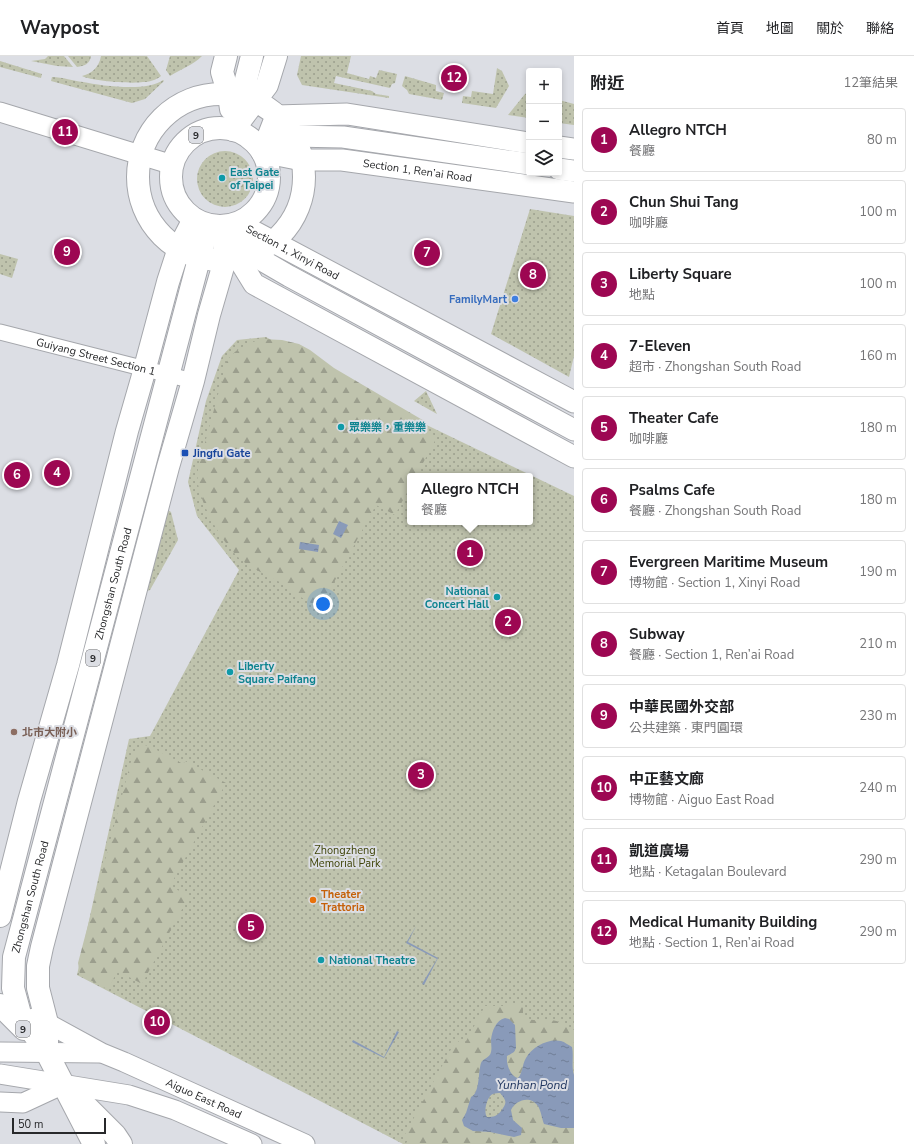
<!DOCTYPE html>
<html lang="zh-TW">
<meta charset="utf-8">
<style>
:root{--surface:#fff;--page:#f6f6f6;--text:#202124;--muted:#757577;--line:#e0e0e0;--accent:#9d0752}
body{margin:0;font-family:"Nunito Sans","Noto Sans TC",sans-serif;background:var(--page);color:var(--text)}
.controls{position:absolute;right:12px;top:12px;display:grid;overflow:hidden;border-radius:4px;box-shadow:0 2px 6px #0003}
.controls button{width:36px;height:36px;display:grid;place-items:center;padding:0;border:0;border-bottom:1px solid var(--line);background:var(--surface);color:var(--text);font:20px sans-serif}
.scale{position:absolute;left:12px;bottom:10px;width:94px;box-sizing:border-box;padding-left:4px;border:2px solid #27282a;border-top:0;font-size:11px;line-height:14px;white-space:nowrap;color:#27282a;-webkit-text-stroke:3px #dcdee4;paint-order:stroke}
.you{position:absolute;left:323px;top:548px;width:14px;height:14px;margin:-10px;border:3px solid #fff;border-radius:50%;background:#1a73e8;box-shadow:0 0 0 6px #1a73e833}
.badge{display:grid;place-items:center;width:26px;height:26px;border-radius:50%;background:var(--accent);color:#fff;font-size:13px;font-weight:700}
.pin{position:absolute;translate:-50% -50%;border:2px solid #fff;box-shadow:0 1px 4px #0006}
.popup{position:absolute;left:407px;top:417px;width:126px;height:52px;box-sizing:border-box;display:grid;place-content:center;border-radius:4px;background:var(--surface);filter:drop-shadow(0 1px 3px #0005);font-size:13px;white-space:nowrap;color:var(--muted)}
.popup b{font-size:15px;color:var(--text)}
.popup::after{content:'';position:absolute;left:50%;top:100%;margin-left:-8px;border:8px solid transparent;border-top-color:var(--surface)}
.list{margin:0;padding:0;list-style:none}
h2{display:flex;justify-content:space-between;align-items:center;height:52px;margin:0;padding:0 16px;font-size:17px}
h2 small{font-size:13px;font-weight:400;color:var(--muted)}
.list li{display:grid;grid-template-columns:26px 1fr auto;gap:12px;align-items:center;box-sizing:border-box;height:64px;margin:0 8px 8px;padding:0 8px;border:1px solid var(--line);border-radius:4px}
.list b{display:block;font-size:15px;white-space:nowrap}
.list p{margin:0;font-size:13px;white-space:nowrap;color:var(--muted)}
.list em{font-size:13px;font-style:normal;color:var(--muted)}
.icon{flex:none;width:22px;height:22px;fill:none;stroke:currentColor;stroke-width:2;stroke-linecap:round;stroke-linejoin:round}
.map{position:relative;flex:none;width:574px;height:1088px;overflow:hidden}
header{display:flex;align-items:center;gap:24px;box-sizing:border-box;height:56px;padding:0 20px;background:var(--surface);border-bottom:1px solid var(--line)}
header strong{font-size:19px}
nav{display:flex;gap:22px;margin-inline-start:auto;font-size:14px}
main{display:flex}
aside{flex:1;background:var(--surface)}
.map>svg:first-child{display:block}
</style>
<header>
<strong>Waypost</strong>
<nav><a>首頁</a><a>地圖</a><a>關於</a><a>聯絡</a></nav>
</header>
<main>
<div class="map">
<svg width="574" height="1088" viewBox="0 0 574 1088">
<defs>
<pattern id="green-dots" width="8" height="8" patternUnits="userSpaceOnUse"><rect width="8" height="8" fill="#bfc3ad"/><path d="M2 2h.1M6 6h.1" fill="none" stroke="#9b9e8d" stroke-width="1.8" stroke-linecap="round"/></pattern>
<pattern id="forest-firs" width="22" height="20" patternUnits="userSpaceOnUse"><rect width="22" height="20" fill="#bfc3ad"/><path d="M5 1l3.5 6h-7zM16 11l3.5 6h-7z" fill="#9b9e8d"/></pattern>
<pattern id="water-ripples" width="26" height="14" patternUnits="userSpaceOnUse"><rect width="26" height="14" fill="#899ab9"/><path d="M2 4q2-2 4 0t4 0M15 11q2-2 4 0t4 0" fill="none" stroke="#707e97"/></pattern>
</defs>
<rect width="100%" height="100%" fill="#dcdee4"/>
<path fill="url(#green-dots)" fill-rule="evenodd" d="M48,0H64L73,11L57,10L31,5L45,3Z
M68,0H91C90,8 84,10 77,11Z
M101,0H147L161,20C156,24 149,26 143,26C132,28 91,25 82,20C93,17 99,11 101,0Z
M170,0H202C193,9 181,13 170,20L166,14Z
M301,0H351L347,17L369,23L370,20L376,22L379,14L397,18L395,27L392,28L390,32L336,20L334,27L372,35L376,38L389,40V42L302,29L297,19Z
M0,5L42,18L41,22L0,11Z
M497,12L502,15L509,30L496,52L462,47L463,40L471,41L472,35L493,38Z
M405,20L436,29V35L444,37L442,44L409,38L407,34L402,30Z
M52,21C63,21 73,25 83,26C102,30 148,36 163,24L164,25L145,43L132,47L51,25Z
M529,36V62L508,59L525,38Z
M559,44L574,48V69L559,67Z
M197 123a28 28 0 1 1 56 0a28 28 0 1 1-56 0Z
M530,153L574,160V300L569,321L491,278Z
M0,198L18,203L12,222L0,218Z
M266,281L408,360L574,440V1088H403L77,919L129,683L150,680L239,514L197,460L188,426L206,345L222,300L237,284ZM410,420H530V466H410Z
M426,335L437,358L414,345Z
M168,454L171,456L178,484L150,534L147,535L145,532Z"/>
<path fill="url(#forest-firs)" d="M262,283L282,284L299,288L310,294L334,312L426,366L421,373H424L437,381L416,420H410V431L395,459L376,449L320,552L292,536L293,533C277,524 259,517 244,506C225,492 202,452 198,428C197,424 198,418 198,413L227,305C236,292 247,288 262,283Z
M144,689L149,690L183,708L185,705L226,727L170,830L189,840L142,928L118,915L107,934L100,929L80,919L78,907L133,698L138,692Z
M513,947L523,950V957L526,962C532,965 537,964 543,964C555,963 564,967 574,974V1019L573,1008L559,985C539,987 531,992 523,1011C521,1015 522,1019 518,1022L513,1021L507,1008V1000L514,996L516,992L515,972L509,963H501L496,968L491,982L492,995L490,999L484,1003L481,1008L475,1039L471,1042L466,1057L462,1064L485,1076L500,1079L520,1069L513,1064L511,1054C521,1036 538,1043 541,1061L569,1072H574V1088H405L409,1084L403,1082L456,984L464,989L485,950H503Z"/>
<path fill="url(#water-ripples)" fill-rule="evenodd" d="M339,465L348,469L341,482L333,478Z
M300,486L319,489L318,496L299,493Z
M416,870L408,886L438,902L424,929L422,928L437,903L406,887Z
M505,962L509,963L515,969L516,992L514,996L507,1000C506,1008 510,1020 518,1022C523,1017 522,1008 526,1002C532,991 548,982 561,985C565,986 568,989 572,991C574,1000 571,1010 574,1019V1072H561L544,1068C542,1063 541,1055 538,1050C530,1039 516,1044 511,1054L513,1064L522,1072L521,1079L514,1081L490,1076L473,1075L464,1070L462,1064L466,1057L471,1041C480,1037 478,1016 481,1007C483,1002 490,1002 491,996C492,992 491,988 491,984C492,975 496,964 505,962ZM500,1037C507,1045 507,1047 501,1055C497,1060 494,1061 487,1061C483,1056 487,1040 493,1038C495,1037 498,1037 500,1037Z
M397,975L399,976L384,1002L352,986L353,984L384,1001Z"/>
<g fill="none" stroke-linecap="round" stroke-linejoin="round">
<g stroke="#a5a7ac" stroke-width="17">
<g id="minor">
<path id="s1" d="M0,276L193,325"/>
</g>
</g>
<g stroke="#a5a7ac" stroke-width="21">
<g id="tertiary">
<path d="M0,56L173,109"/>
<path id="s2" d="M34,962L47,967L102,997L124,1006L305,1088"/>
<path d="M0,996L99,997"/>
<path d="M0,1018L129,1039L175,1054L252,1088"/>
<path d="M0,1046L23,1047L64,1028"/>
</g>
</g>
<g stroke="#a5a7ac" stroke-width="23">
<g id="secondary">
<path d="M559,91L574,93"/>
<path id="s3" d="M262,96L302,104H342L574,136"/>
<path d="M262,96L276,60L347,58L529,87"/>
<path d="M262,96L292,80L343,81L529,108"/>
<path d="M559,113L574,115"/>
<path d="M238,167L251,198L289,220L574,374"/>
<path id="s4" d="M238,167L574,346"/>
<path d="M224,171L238,202L254,228L574,401"/>
</g>
</g>
<g stroke="#a5a7ac" stroke-width="24">
<g id="primary">
<path d="M226,0L222,16L229,39L231,53"/>
<circle cx="221" cy="121" r="83"/>
<path d="M238,55L252,0"/>
<circle cx="220" cy="121" r="49"/>
<path d="M233,74L267,29L276,0"/>
<path d="M0,860L29,745L68,609L127,375L142,323L168,226L179,192L194,163"/>
<path d="M0,949L24,973"/>
<path d="M47,997V967L38,932V910L42,891L168,411L193,325L209,259L225,204L223,170"/>
<path d="M75,1039L115,1079L121,1088"/>
<path id="s5" d="M94,1088L47,997L20,958L13,932L14,901L208,169"/>
</g>
</g>
<use href="#minor" stroke="#fff" stroke-width="15"/>
<use href="#tertiary" stroke="#fff" stroke-width="19"/>
<use href="#secondary" stroke="#fff" stroke-width="21"/>
<use href="#primary" stroke="#fff" stroke-width="22"/>
</g>
<g fill="#0f9aa8" stroke="#dcdee4" stroke-width="1.5">
<circle cx="222" cy="122" r="4"/>
<circle cx="341" cy="371" r="4"/>
<circle cx="497" cy="541" r="4"/>
<circle cx="230" cy="616" r="4"/>
<circle cx="321" cy="904" r="4"/>
</g>
<circle fill="#3f7fe0" stroke="#dcdee4" stroke-width="1.5" cx="515" cy="243" r="4"/>
<rect fill="#1a4fb4" stroke="#dcdee4" stroke-width="1.5" x="181" y="393" width="8" height="8" rx="2"/>
<circle fill="#8d6e63" stroke="#dcdee4" stroke-width="1.5" cx="14" cy="676" r="4"/>
<circle fill="#e8710a" stroke="#dcdee4" stroke-width="1.5" cx="313" cy="844" r="4"/>
<g text-anchor="middle" stroke-width="4" stroke-linejoin="round" paint-order="stroke">
<g fill="#dcdee4" stroke="#5d5f62" stroke-width="1">
<rect x="189" y="71" width="14" height="16" rx="3"/>
<rect x="86" y="594" width="14" height="16" rx="3"/>
<rect x="16" y="965" width="14" height="16" rx="3"/>
</g>
<g font-size="10" font-weight="bold" fill="#27282a">
<text x="196" y="83">9</text>
<text x="93" y="606">9</text>
<text x="23" y="977">9</text>
</g>
<g font-size="11" fill="#27282a" stroke="#dcdee4">
<text dy="4" stroke="none"><textPath href="#s3" startOffset="157">Section 1, Ren’ai Road</textPath></text>
<text dy="4" stroke="none"><textPath href="#s4" startOffset="62">Section 1, Xinyi Road</textPath></text>
<text dy="4" stroke="none"><textPath href="#s1" startOffset="99">Guiyang Street Section 1</textPath></text>
<text dy="4" stroke="none"><textPath href="#s5" startOffset="594">Zhongshan South Road</textPath></text>
<text dy="4" stroke="none"><textPath href="#s5" startOffset="270">Zhongshan South Road</textPath></text>
<text dy="4" stroke="none"><textPath href="#s2" startOffset="188">Aiguo East Road</textPath></text>
</g>
<g font-size="11" font-weight="bold" fill="#0d838f" stroke="#dcdee4" text-anchor="start">
<text x="230" y="120">East Gate<tspan x="230" dy="13">of Taipei</tspan></text>
<text x="349" y="375">眾樂樂，重樂樂</text>
<text x="489" y="539" text-anchor="end">National<tspan x="489" dy="13">Concert Hall</tspan></text>
<text x="238" y="614">Liberty<tspan x="238" dy="13">Square Paifang</tspan></text>
<text x="329" y="908">National Theatre</text>
</g>
<g font-size="11" font-weight="bold" fill="#366cbe" stroke="#dcdee4" text-anchor="end">
<text x="507" y="247">FamilyMart</text>
</g>
<g font-size="11" font-weight="bold" fill="#164399" stroke="#dcdee4" text-anchor="start">
<text x="193" y="401">Jingfu Gate</text>
</g>
<g font-size="11" font-weight="bold" fill="#785e54" stroke="#dcdee4" text-anchor="start">
<text x="22" y="680">北市大附小</text>
</g>
<g font-size="11" fill="#3f4408" stroke="#dcdee4">
<text x="345" y="798">Zhongzheng<tspan x="345" dy="13">Memorial Park</tspan></text>
</g>
<g font-size="11" font-weight="bold" fill="#c56008" stroke="#dcdee4" text-anchor="start">
<text x="321" y="842">Theater<tspan x="321" dy="13">Trattoria</tspan></text>
</g>
<g font-size="12" font-style="italic" fill="#1e345e" stroke="#dcdee4">
<text x="532" y="1033">Yunhan Pond</text>
</g>
</g>
</svg>
<div class="controls">
<button>+</button>
<button>−</button>
<button><svg class="icon" aria-label="layers" viewBox="0 0 24 24"><path d="M12 4l9 5-9 5-9-5zM3 14l9 5 9-5"/></svg></button>
</div>
<div class="scale">50 m</div>
<div class="you"></div>
<div class="pin badge" style="left:470px;top:497px">1</div>
<div class="popup"><b>Allegro NTCH</b>餐廳</div>
<div class="pin badge" style="left:508px;top:566px">2</div>
<div class="pin badge" style="left:421px;top:719px">3</div>
<div class="pin badge" style="left:57px;top:417px">4</div>
<div class="pin badge" style="left:251px;top:871px">5</div>
<div class="pin badge" style="left:17px;top:419px">6</div>
<div class="pin badge" style="left:427px;top:197px">7</div>
<div class="pin badge" style="left:533px;top:219px">8</div>
<div class="pin badge" style="left:67px;top:196px">9</div>
<div class="pin badge" style="left:157px;top:966px">10</div>
<div class="pin badge" style="left:65px;top:76px">11</div>
<div class="pin badge" style="left:454px;top:22px">12</div>
</div>
<aside>
<h2>附近<small>12筆結果</small></h2>
<ul class="list">
<li><span class="badge">1</span><div><b>Allegro NTCH</b><p>餐廳</p></div><em>80 m</em></li>
<li><span class="badge">2</span><div><b>Chun Shui Tang</b><p>咖啡廳</p></div><em>100 m</em></li>
<li><span class="badge">3</span><div><b>Liberty Square</b><p>地點</p></div><em>100 m</em></li>
<li><span class="badge">4</span><div><b>7-Eleven</b><p>超市 · Zhongshan South Road</p></div><em>160 m</em></li>
<li><span class="badge">5</span><div><b>Theater Cafe</b><p>咖啡廳</p></div><em>180 m</em></li>
<li><span class="badge">6</span><div><b>Psalms Cafe</b><p>餐廳 · Zhongshan South Road</p></div><em>180 m</em></li>
<li><span class="badge">7</span><div><b>Evergreen Maritime Museum</b><p>博物館 · Section 1, Xinyi Road</p></div><em>190 m</em></li>
<li><span class="badge">8</span><div><b>Subway</b><p>餐廳 · Section 1, Ren’ai Road</p></div><em>210 m</em></li>
<li><span class="badge">9</span><div><b>中華民國外交部</b><p>公共建築 · 東門圓環</p></div><em>230 m</em></li>
<li><span class="badge">10</span><div><b>中正藝文廊</b><p>博物館 · Aiguo East Road</p></div><em>240 m</em></li>
<li><span class="badge">11</span><div><b>凱道廣場</b><p>地點 · Ketagalan Boulevard</p></div><em>290 m</em></li>
<li><span class="badge">12</span><div><b>Medical Humanity Building</b><p>地點 · Section 1, Ren’ai Road</p></div><em>290 m</em></li>
</ul>
</aside>
</main>
